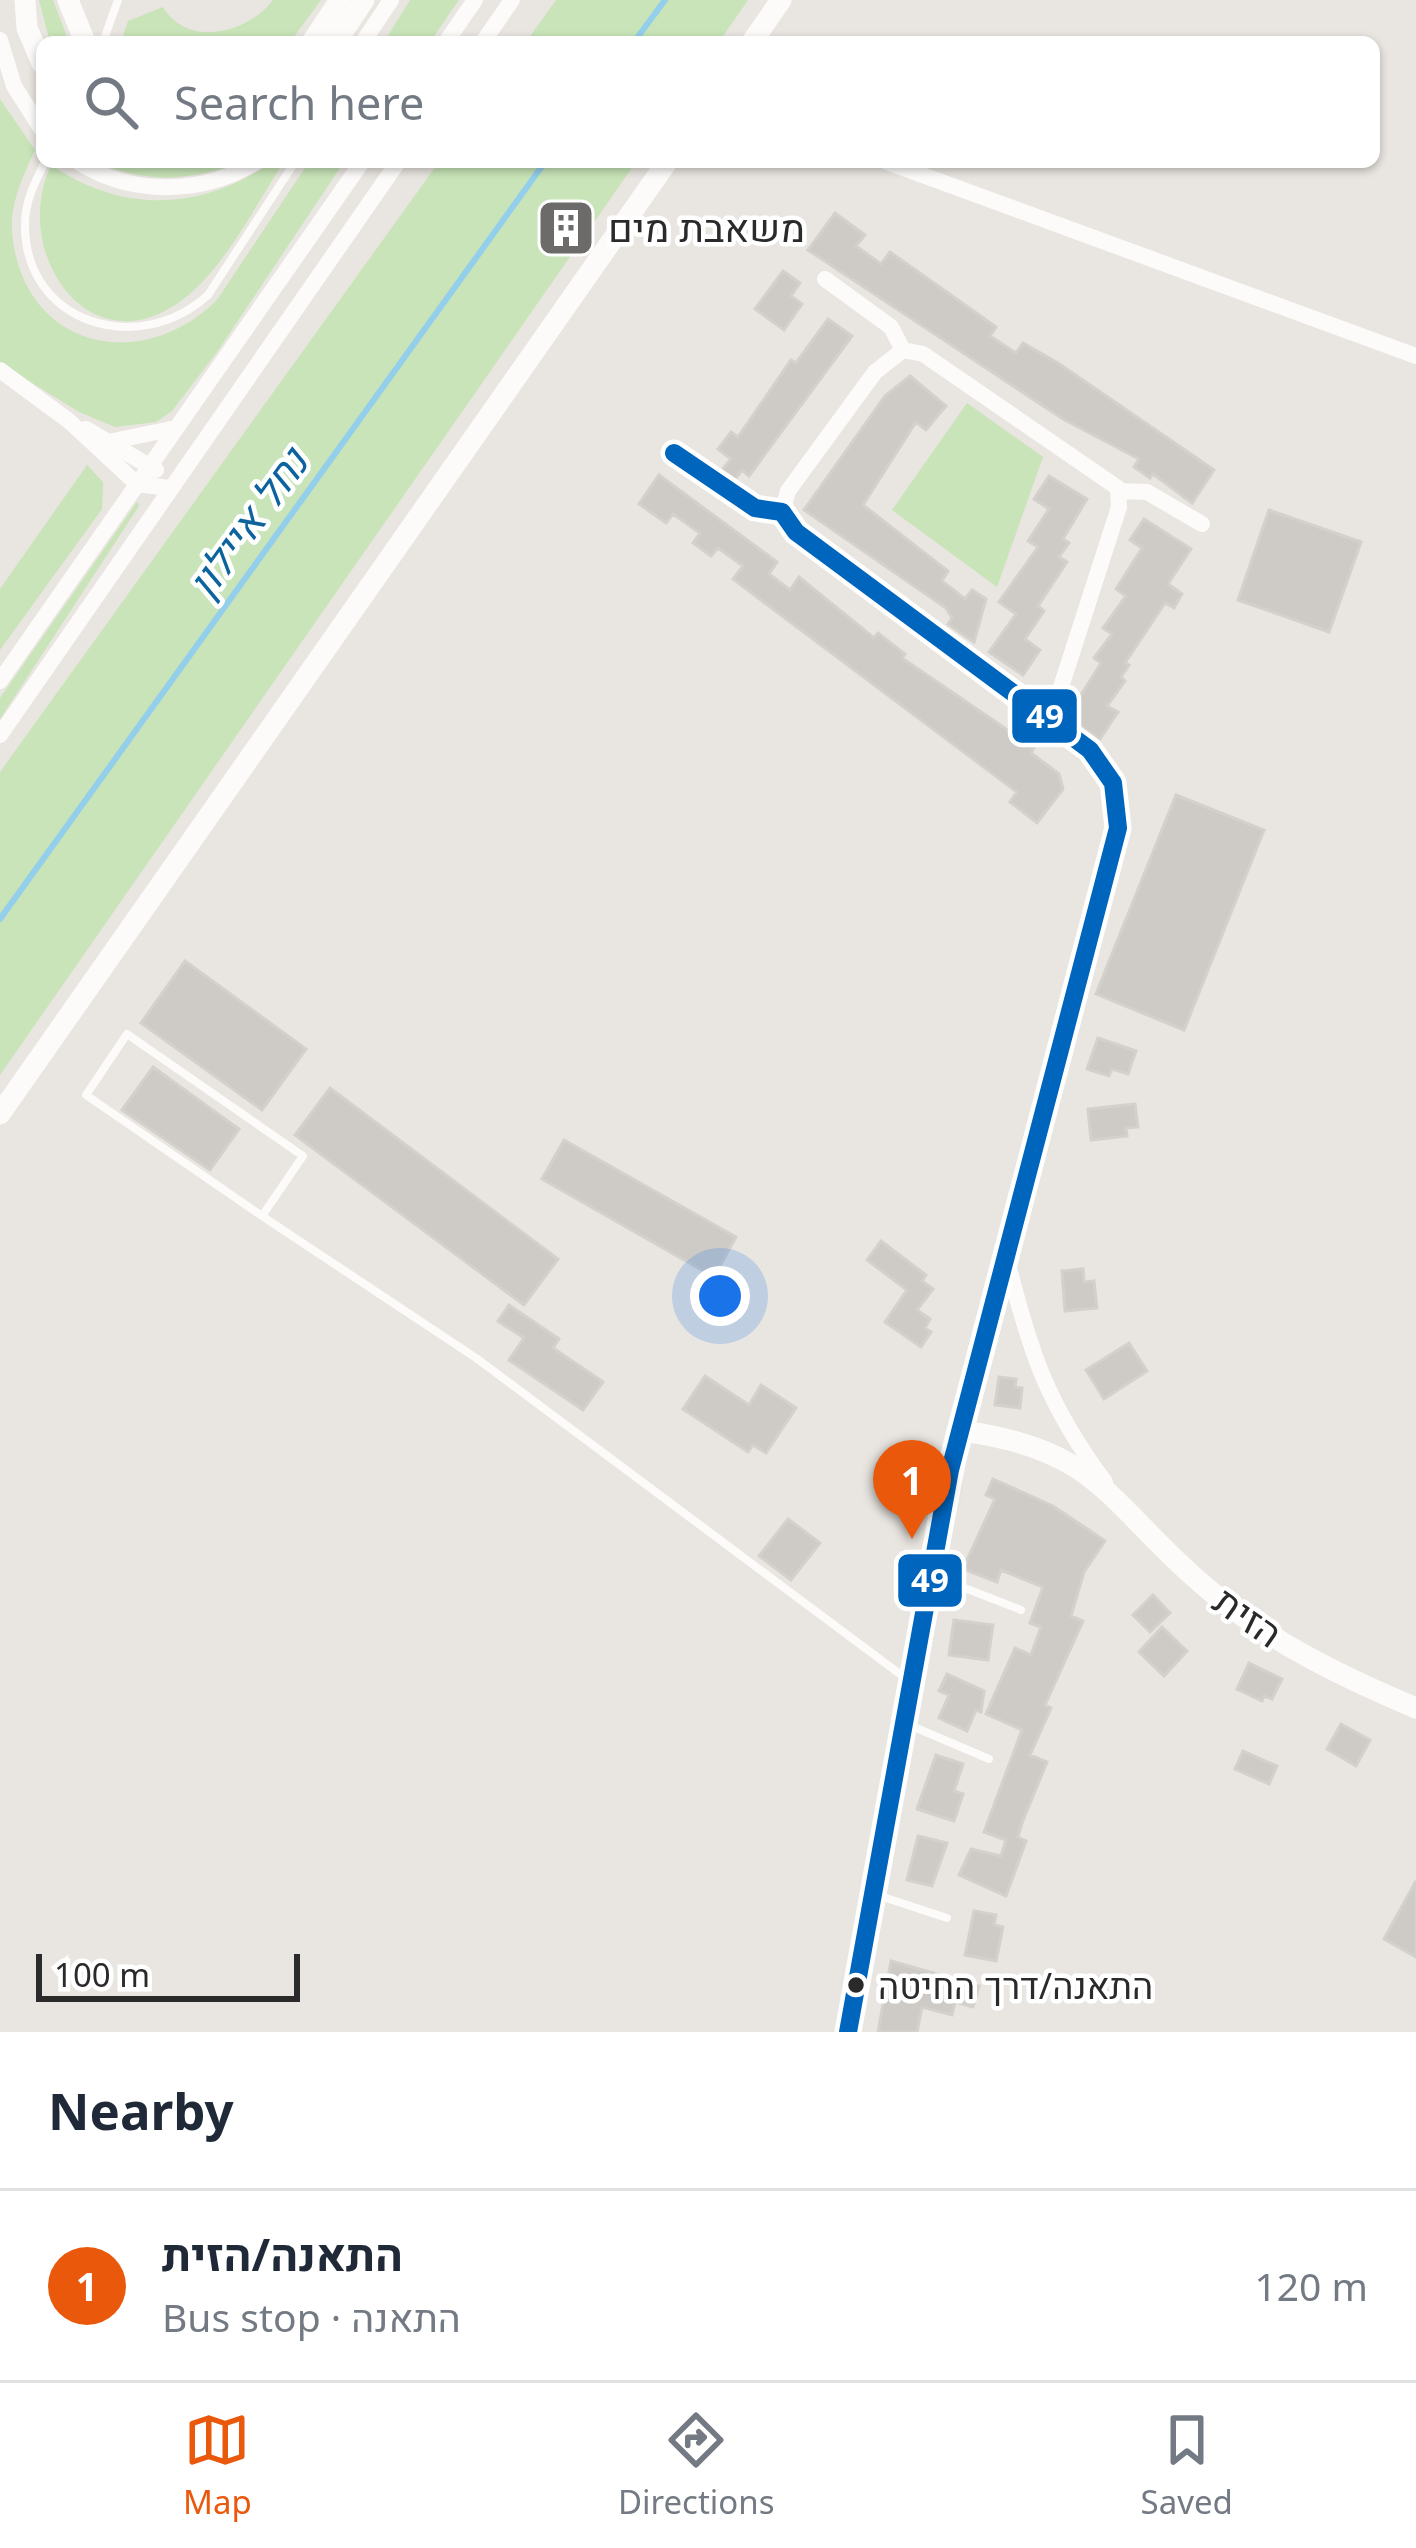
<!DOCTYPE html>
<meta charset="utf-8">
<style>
:root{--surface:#fff;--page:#f2f2f3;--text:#1f2937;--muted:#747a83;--line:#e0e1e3;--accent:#ea580c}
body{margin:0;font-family:"Noto Sans",Heebo,sans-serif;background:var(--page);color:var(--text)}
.scale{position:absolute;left:36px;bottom:30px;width:264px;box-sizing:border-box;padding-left:12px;border:6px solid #2a2a2a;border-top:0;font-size:33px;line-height:42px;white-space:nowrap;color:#2a2a2a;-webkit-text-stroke:9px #fff;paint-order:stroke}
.you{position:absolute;left:720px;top:1296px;width:42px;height:42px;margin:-30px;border:9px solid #fff;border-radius:50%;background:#1a73e8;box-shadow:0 0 0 18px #1a73e833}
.badge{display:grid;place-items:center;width:78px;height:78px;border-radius:50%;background:var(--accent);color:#fff;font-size:39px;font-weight:700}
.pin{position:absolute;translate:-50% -99px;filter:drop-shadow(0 3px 6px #0008)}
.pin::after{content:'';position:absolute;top:63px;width:42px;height:36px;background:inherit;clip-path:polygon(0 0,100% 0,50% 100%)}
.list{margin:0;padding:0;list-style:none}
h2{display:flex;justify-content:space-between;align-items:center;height:156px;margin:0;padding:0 48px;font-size:51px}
h2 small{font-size:39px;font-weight:400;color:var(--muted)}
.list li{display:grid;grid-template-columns:78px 1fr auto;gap:36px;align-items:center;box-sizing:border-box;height:192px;padding:0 48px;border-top:3px solid var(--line)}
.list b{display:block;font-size:45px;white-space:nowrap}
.list p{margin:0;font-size:39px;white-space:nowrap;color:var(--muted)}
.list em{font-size:39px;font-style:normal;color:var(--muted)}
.icon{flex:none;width:66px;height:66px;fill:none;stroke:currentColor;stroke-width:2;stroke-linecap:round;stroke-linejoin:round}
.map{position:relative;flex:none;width:1416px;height:2032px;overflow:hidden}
.search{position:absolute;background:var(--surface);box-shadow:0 3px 9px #0004;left:36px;right:36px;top:36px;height:132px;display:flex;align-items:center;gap:30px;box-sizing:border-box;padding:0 42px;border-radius:18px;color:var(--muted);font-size:45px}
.sheet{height:348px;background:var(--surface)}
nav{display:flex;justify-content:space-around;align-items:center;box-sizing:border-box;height:168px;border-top:3px solid var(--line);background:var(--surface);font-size:33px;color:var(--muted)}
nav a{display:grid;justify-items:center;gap:6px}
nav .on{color:var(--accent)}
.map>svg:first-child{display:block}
</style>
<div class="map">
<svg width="1416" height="2032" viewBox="0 0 1416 2032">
<rect width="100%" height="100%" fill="#e9e5e0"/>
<path fill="#c8e4b8" d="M39,0H53L69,42H50Z
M273,0H321L290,42H121L128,21L163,7C188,49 248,33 273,0Z
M410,0H459L430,42H384Z
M556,0H748L719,42H526Z
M0,99L35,150C24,174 10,203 12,231C21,348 140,376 217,300L309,162H344L217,352L172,411L156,422L115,427L79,412L0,363Z
M97,162H241C191,181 147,184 97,162Z
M272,162L283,163C253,209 219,280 170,308C82,360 12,247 51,165C123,214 202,211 272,162Z
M439,162H636L0,1075V772Z
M967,403L1043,457L997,587L892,510Z
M87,465L103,482L102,509L0,650V589Z
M137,502L139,506L0,719V698Z"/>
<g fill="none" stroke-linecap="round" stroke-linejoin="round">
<path stroke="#93cfeb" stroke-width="6" d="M634,42L665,0
M0,919L545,162"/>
</g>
<path fill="#cecbc7" stroke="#d4d1cc" stroke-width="3" d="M835,213L865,235L856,246L881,264L890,252L996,327L990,336L1016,353L1023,343L1058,363L1214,470L1192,503L1153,474L1150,478L1134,467L1139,459L1063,419L808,250Z
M783,271L800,283L791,296L802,304L784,330L755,309Z
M828,319L852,336L749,476L742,470L735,479L722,470L731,459L718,449L731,432L738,437L791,360L796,363Z
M910,376L946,406L926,430L916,422L863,505L948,571L942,581L965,599L972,590L986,599L974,642L948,624L952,618L946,608L804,510L885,396Z
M659,475L777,562L769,574L790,590L799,577L874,638L878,633L905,654L902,658L1034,748L1031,753L1059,774L1063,789L1037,823L1010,802L1017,792L733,579L743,566L718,548L711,556L693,543L700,533L673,514L666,523L639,504Z
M1049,476L1087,499L1063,539L1069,543L1059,557L1067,562L1038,606L1044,611L1025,639L1040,650L1023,675L989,652L1016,614L999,602L1038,547L1028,541L1049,509L1034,499Z
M1269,510L1361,542L1329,632L1238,600Z
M1144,519L1191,549L1168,584L1182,594L1174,608L1165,603L1125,663L1129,665L1121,677L1125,681L1107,706L1118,712L1100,739L1067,717L1101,663L1094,658L1112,634L1103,628L1126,596L1116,589L1142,548L1130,540Z
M1176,795L1264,830L1184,1030L1096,994Z
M185,961L306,1049L262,1110L141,1023Z
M1098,1038L1136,1051L1128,1074L1112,1069L1109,1076L1087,1069Z
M153,1067L239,1129L210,1170L122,1110Z
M330,1088L558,1259L524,1305L295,1135Z
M1135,1104L1138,1127L1126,1128L1127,1136L1091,1140L1088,1109Z
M564,1140L736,1237L714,1277L542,1179Z
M881,1241L926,1275L922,1281L933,1289L917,1310L930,1319L925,1328L931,1332L921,1347L885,1322L907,1290L867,1260Z
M1083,1269L1084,1282L1094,1281L1097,1308L1065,1311L1062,1271Z
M509,1305L559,1339L553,1348L603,1382L583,1410L509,1360L524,1338L498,1321Z
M1129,1343L1147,1371L1104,1399L1086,1370Z
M705,1376L749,1405L761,1385L796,1408L766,1453L753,1445L748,1452L683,1409Z
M999,1377L1016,1379L1015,1387L1022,1388L1020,1408L995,1405Z
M993,1479L1053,1506L1105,1541L1084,1572L1071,1616L1083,1621L1045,1705L1051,1708L1030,1755L1047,1762L1022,1823L1018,1837L1026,1841L1006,1896L959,1875L971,1849L1001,1856L1006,1840L984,1832L1022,1730L986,1714L1015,1648L1031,1655L1041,1627L1030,1623L1043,1587L1001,1570L997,1582L963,1569L995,1499L986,1495Z
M788,1519L820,1543L791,1580L759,1556Z
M1153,1595L1170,1613L1150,1632L1133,1615Z
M954,1620L993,1625L988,1660L949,1655Z
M1162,1627L1187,1651L1164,1676L1139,1652Z
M1249,1663L1282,1679L1272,1699L1264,1696L1262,1701L1237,1689Z
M947,1674L984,1691L981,1712L976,1710L967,1731L939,1718L949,1695L939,1691Z
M1341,1724L1370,1740L1356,1766L1327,1749Z
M1243,1751L1277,1766L1269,1784L1235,1769Z
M936,1755L963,1764L954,1791L963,1794L954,1821L917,1809Z
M918,1836L947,1843L932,1886L907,1880Z
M1416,1881V1957L1384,1939Z
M974,1911L996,1915L994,1925L1003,1927L996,1961L965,1955Z
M891,1961L979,1986L973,2007L955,2002L952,2015L922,2007L917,2032H878Z"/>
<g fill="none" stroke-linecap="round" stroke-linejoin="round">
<path stroke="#fcfbfa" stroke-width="8" d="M103,42L118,0
M45,162C35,182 25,201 25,224C24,324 139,358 208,295L295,162
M127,1034L303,1156L262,1216L86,1095Z
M262,1216L476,1358L908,1680
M939,1578L1021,1610
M907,1724L989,1759
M874,1894L947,1918"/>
<path stroke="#fcfbfa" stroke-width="16" d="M0,40L14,86L42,130
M363,42L391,0
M446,42L475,0
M483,42L512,0
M78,162C132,196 203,195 256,162
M887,162L1416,356
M825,279L891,327L903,350L923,354L1118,488L1119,507L1051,718
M0,370L69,421L137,484L169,488
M86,429L156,470
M113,441L176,428
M674,453L755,508L782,512L796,532L1090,750L1113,783L1118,828L961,1431
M1119,491L1147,492L1202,524
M782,512L788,491L875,372L903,350
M0,681L362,162
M0,735L398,162
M1006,1256C1029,1349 1046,1403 1105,1482"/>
<path stroke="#fcfbfa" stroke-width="21" d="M25,0L27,28L42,63
M68,0L85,42
M312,42L340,0
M336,42L364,0
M848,2032L961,1431C1098,1448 1109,1504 1202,1584C1264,1639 1340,1676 1416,1708"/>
<path stroke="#fcfbfa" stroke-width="21" d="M752,42L781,0
M0,1114L667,162"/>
<g stroke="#fff" stroke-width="27">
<path id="bus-1" d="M674,453L755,508L782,512L796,532L1090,750L1113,783L1118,828L950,1470L848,2032"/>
</g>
<use href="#bus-1" stroke="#0065bd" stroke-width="18"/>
</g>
<defs>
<g id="building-square" transform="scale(3)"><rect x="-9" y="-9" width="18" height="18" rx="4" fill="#6d6b6a" stroke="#fff"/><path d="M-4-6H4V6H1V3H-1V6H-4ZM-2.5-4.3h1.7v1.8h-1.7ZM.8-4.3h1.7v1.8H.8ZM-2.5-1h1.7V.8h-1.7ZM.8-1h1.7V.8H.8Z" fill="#fff"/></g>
</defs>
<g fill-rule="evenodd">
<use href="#building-square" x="566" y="228"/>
</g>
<circle fill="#2a2a2a" stroke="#fff" stroke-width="4.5" cx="856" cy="1985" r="10"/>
<g text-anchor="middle" stroke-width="9" stroke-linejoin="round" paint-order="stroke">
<g font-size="36" fill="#2a2a2a" stroke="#fff" text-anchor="start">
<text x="878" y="1999">התאנה/דרך החיטה</text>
</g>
<g font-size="39" fill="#2a2a2a" stroke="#fff" text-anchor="start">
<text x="608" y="242">משאבת מים</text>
</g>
<g font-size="39" fill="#2a2a2a" stroke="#fff">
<text transform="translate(1248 1617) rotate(35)" y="14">הזית</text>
</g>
<g font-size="42" font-style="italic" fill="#0c639d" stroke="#fff">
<text transform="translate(248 523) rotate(-54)" y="15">נחל איילון</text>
</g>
</g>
<g stroke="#fff" stroke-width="4.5">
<rect x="1010" y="687" width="69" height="58" rx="12" fill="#0065bd"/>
<rect x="896" y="1552" width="68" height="57" rx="12" fill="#0065bd"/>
</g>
<g font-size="33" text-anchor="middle" font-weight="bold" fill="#fff">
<text x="1045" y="728">49</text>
<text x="930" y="1592">49</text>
</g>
</svg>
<div class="scale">100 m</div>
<div class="you"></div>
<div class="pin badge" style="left:912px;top:1539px">1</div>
<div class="search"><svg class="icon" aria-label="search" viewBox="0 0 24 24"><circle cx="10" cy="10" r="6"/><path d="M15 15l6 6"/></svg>Search here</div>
</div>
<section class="sheet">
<h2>Nearby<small></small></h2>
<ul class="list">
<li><span class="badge">1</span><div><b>התאנה/הזית</b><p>Bus stop · התאנה</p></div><em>120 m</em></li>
</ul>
</section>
<nav>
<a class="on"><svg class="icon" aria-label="map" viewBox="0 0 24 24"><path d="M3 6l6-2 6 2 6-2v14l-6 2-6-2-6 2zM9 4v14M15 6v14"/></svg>Map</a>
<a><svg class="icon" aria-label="directions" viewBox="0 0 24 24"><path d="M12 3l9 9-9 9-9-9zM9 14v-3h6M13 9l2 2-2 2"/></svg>Directions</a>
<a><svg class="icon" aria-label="saved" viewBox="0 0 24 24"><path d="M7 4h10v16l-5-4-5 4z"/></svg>Saved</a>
</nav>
